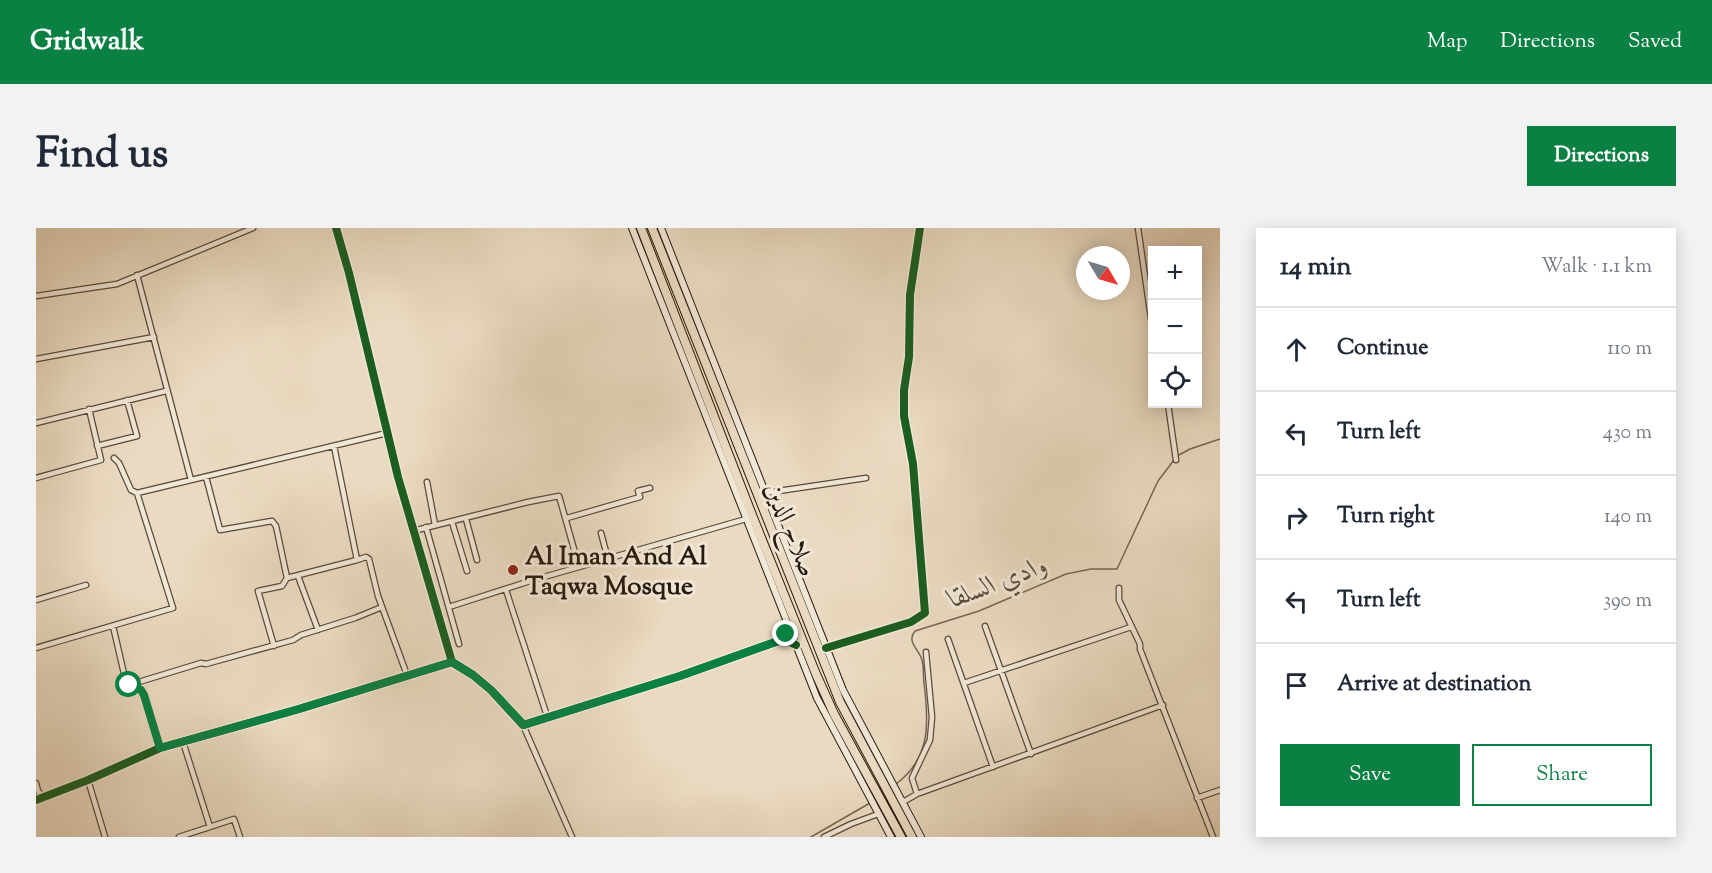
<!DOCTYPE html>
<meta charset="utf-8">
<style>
:root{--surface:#fff;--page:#f2f2f3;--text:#1f2937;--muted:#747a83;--line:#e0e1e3;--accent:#0b8043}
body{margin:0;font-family:"Sorts Mill Goudy",Amiri,serif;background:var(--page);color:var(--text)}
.controls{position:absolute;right:18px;top:18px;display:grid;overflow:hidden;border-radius:0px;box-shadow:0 3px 15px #0003}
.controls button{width:54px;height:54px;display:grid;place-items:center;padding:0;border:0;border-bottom:2px solid var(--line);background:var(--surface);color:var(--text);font:30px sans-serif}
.compass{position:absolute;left:1040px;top:18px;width:54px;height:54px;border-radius:50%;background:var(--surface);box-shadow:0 3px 15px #0003;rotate:128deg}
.stop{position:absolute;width:18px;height:18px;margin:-14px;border:4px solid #0b8043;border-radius:50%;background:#fff}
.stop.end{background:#0b8043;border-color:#fff;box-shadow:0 2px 6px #0008}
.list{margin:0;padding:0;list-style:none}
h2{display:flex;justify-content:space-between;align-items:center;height:78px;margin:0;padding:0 24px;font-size:26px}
h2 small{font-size:20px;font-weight:400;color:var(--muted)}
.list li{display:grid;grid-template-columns:39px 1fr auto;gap:18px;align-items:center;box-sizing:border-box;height:84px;padding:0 24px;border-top:2px solid var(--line)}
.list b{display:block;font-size:22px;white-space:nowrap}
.list em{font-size:20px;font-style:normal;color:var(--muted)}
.actions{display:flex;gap:12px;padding:18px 24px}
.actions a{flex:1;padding:14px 0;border:2px solid var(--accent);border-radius:0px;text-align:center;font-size:21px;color:var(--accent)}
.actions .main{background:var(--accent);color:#fff}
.icon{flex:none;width:33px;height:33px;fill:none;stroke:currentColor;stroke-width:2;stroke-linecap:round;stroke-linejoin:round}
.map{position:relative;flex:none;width:1184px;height:609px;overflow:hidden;border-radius:0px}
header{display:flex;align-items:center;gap:36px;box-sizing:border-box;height:84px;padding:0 30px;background:var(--accent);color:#fff}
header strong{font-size:28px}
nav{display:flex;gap:33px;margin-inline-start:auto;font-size:21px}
.intro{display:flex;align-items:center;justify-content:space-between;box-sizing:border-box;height:144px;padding:0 36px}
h1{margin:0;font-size:42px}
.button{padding:15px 27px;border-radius:0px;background:var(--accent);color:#fff;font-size:21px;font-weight:700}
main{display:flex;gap:36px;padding:0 36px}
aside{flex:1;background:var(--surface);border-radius:0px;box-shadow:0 3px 15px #0003}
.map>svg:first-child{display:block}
</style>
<header>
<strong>Gridwalk</strong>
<nav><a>Map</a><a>Directions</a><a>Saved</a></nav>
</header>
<div class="intro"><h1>Find us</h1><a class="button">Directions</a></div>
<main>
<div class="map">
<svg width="1184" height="609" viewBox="0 0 1184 609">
<rect width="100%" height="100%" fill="#eadac1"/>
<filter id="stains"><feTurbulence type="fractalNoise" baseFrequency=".00333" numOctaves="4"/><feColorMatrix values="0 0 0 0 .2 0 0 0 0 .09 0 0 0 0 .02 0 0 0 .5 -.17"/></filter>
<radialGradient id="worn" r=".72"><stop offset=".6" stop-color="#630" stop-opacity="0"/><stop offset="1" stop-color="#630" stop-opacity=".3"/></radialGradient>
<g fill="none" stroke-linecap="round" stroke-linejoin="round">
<path stroke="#756654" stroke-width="1.5" d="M1141,228L1154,221L1184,211
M860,556C895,530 893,495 888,455C887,448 888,438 886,432C883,421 870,414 879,403L943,383L1030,346L1055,341H1081L1122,253L1138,232
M775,609L834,575"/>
<g stroke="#594a3a" stroke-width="7">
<path id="street" d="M300,0L313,45L362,249L416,434
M1102,0L1116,97
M101,47L155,252
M0,68L81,56L217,0
M0,131L118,109
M1132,176L1140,232
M0,195L130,163
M61,218L101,208L91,172
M298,218L321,332L330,329L333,331L342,368L371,447
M78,230L83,235L95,262L101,265L351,205
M170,249L184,302L236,293L240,298L251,350
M0,250L65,232L53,181
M391,254L399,297
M729,265L830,250
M531,290L604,269L602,263L614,260
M430,291L441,332
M416,294L431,343
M390,299L423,416
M377,303L492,274L523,268L543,339
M565,305L572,331
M262,348L282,402
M1083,360V372L1104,416V421L1177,609
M470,362L511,488
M0,372L50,357
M413,379L494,353L710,291
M77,398L89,450L93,457L105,462L108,467L124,520
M949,398L995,526
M912,411L957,539
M238,418L222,363L246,358L251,350L321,332
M0,420L137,380L101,265
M790,420L875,394L889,385L877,236L868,188V162L873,129L874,67L884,0
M928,455L1095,399
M93,457L165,435L170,436L257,412L265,407L319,390L346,379
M487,497L536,609
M147,514L174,599
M52,552L69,609
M0,555L2,563L8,570
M881,566L876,550L894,512L896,489L890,424
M1161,570L1184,562
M0,572L52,552L124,520L263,481L416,434L437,447L455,462L487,497L644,448L748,411L759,417
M867,574L881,566L1127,477
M143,609L198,591L204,609
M788,609L815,596L842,586"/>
</g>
<g stroke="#291a0d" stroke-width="8">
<path id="secondary" d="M596,0L781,470L855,609
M625,0L807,462L885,609"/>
</g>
<g stroke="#291a0d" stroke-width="10">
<path id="highway" d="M605,0L716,287L780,446L798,486L865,609
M616,0L804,474L876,609"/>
</g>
<use href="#street" stroke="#f1e7d7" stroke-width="4.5"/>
<use href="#secondary" stroke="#f1e7d7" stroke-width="6"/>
<use href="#highway" stroke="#eadac1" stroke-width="8"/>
<g stroke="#f1e7d7" stroke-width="11">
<path id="cycleway" d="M300,0L313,45L362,249L416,434
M790,420L875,394L889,385L877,236L868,188V162L873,129L874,67L884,0
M0,572L52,552L124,520L263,481L416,434L437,447L455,462L487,497L644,448L748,411L760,417"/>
</g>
<use href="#cycleway" stroke="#1b5e20" stroke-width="8"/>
</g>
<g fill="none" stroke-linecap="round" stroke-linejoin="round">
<path stroke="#0b8043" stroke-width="8" d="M93,457L105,462L108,467L124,520L263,481L416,434L437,447L455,462L488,497L644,448L748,411L750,406"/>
</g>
<circle fill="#8f2418" stroke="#f1e7d7" stroke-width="2" cx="477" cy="342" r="6"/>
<g text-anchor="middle" stroke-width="6" stroke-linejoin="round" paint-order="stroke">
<g font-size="26" fill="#291a0d" stroke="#f1e7d7">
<text transform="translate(756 301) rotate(68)" y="9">صلاح الدين</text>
</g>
<g font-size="26" font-weight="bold" fill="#291a0d" stroke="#f1e7d7" text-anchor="start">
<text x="489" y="336">Al Iman And Al<tspan x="489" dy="30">Taqwa Mosque</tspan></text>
</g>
<g font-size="27" font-style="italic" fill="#5c4d3d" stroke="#f1e7d7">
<text transform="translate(962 353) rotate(-21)" y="9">وادي السلقا</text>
</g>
</g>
<rect width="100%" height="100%" filter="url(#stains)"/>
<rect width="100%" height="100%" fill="url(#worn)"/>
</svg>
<div class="controls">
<button>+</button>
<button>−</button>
<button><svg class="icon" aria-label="locate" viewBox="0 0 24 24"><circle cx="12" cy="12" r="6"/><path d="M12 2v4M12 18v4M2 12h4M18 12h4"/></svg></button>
</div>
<svg class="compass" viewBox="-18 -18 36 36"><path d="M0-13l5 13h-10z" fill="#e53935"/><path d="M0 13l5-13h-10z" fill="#747a83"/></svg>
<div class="stop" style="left:93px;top:457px"></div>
<div class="stop end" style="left:750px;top:406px"></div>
</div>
<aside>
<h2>14 min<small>Walk · 1.1 km</small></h2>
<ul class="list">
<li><svg class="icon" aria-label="ahead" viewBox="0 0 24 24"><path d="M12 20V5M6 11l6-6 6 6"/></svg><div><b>Continue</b></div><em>110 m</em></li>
<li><svg class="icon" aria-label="left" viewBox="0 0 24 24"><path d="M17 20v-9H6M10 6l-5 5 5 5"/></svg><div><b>Turn left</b></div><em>430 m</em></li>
<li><svg class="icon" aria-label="right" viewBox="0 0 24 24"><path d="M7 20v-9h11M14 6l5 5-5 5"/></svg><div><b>Turn right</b></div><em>140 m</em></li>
<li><svg class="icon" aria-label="left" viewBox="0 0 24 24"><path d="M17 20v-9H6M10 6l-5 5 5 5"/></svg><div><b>Turn left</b></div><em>390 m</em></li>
<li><svg class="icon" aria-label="arrive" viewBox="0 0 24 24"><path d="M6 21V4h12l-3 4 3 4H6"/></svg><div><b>Arrive at destination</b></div></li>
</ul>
<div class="actions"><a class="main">Save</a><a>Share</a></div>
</aside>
</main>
